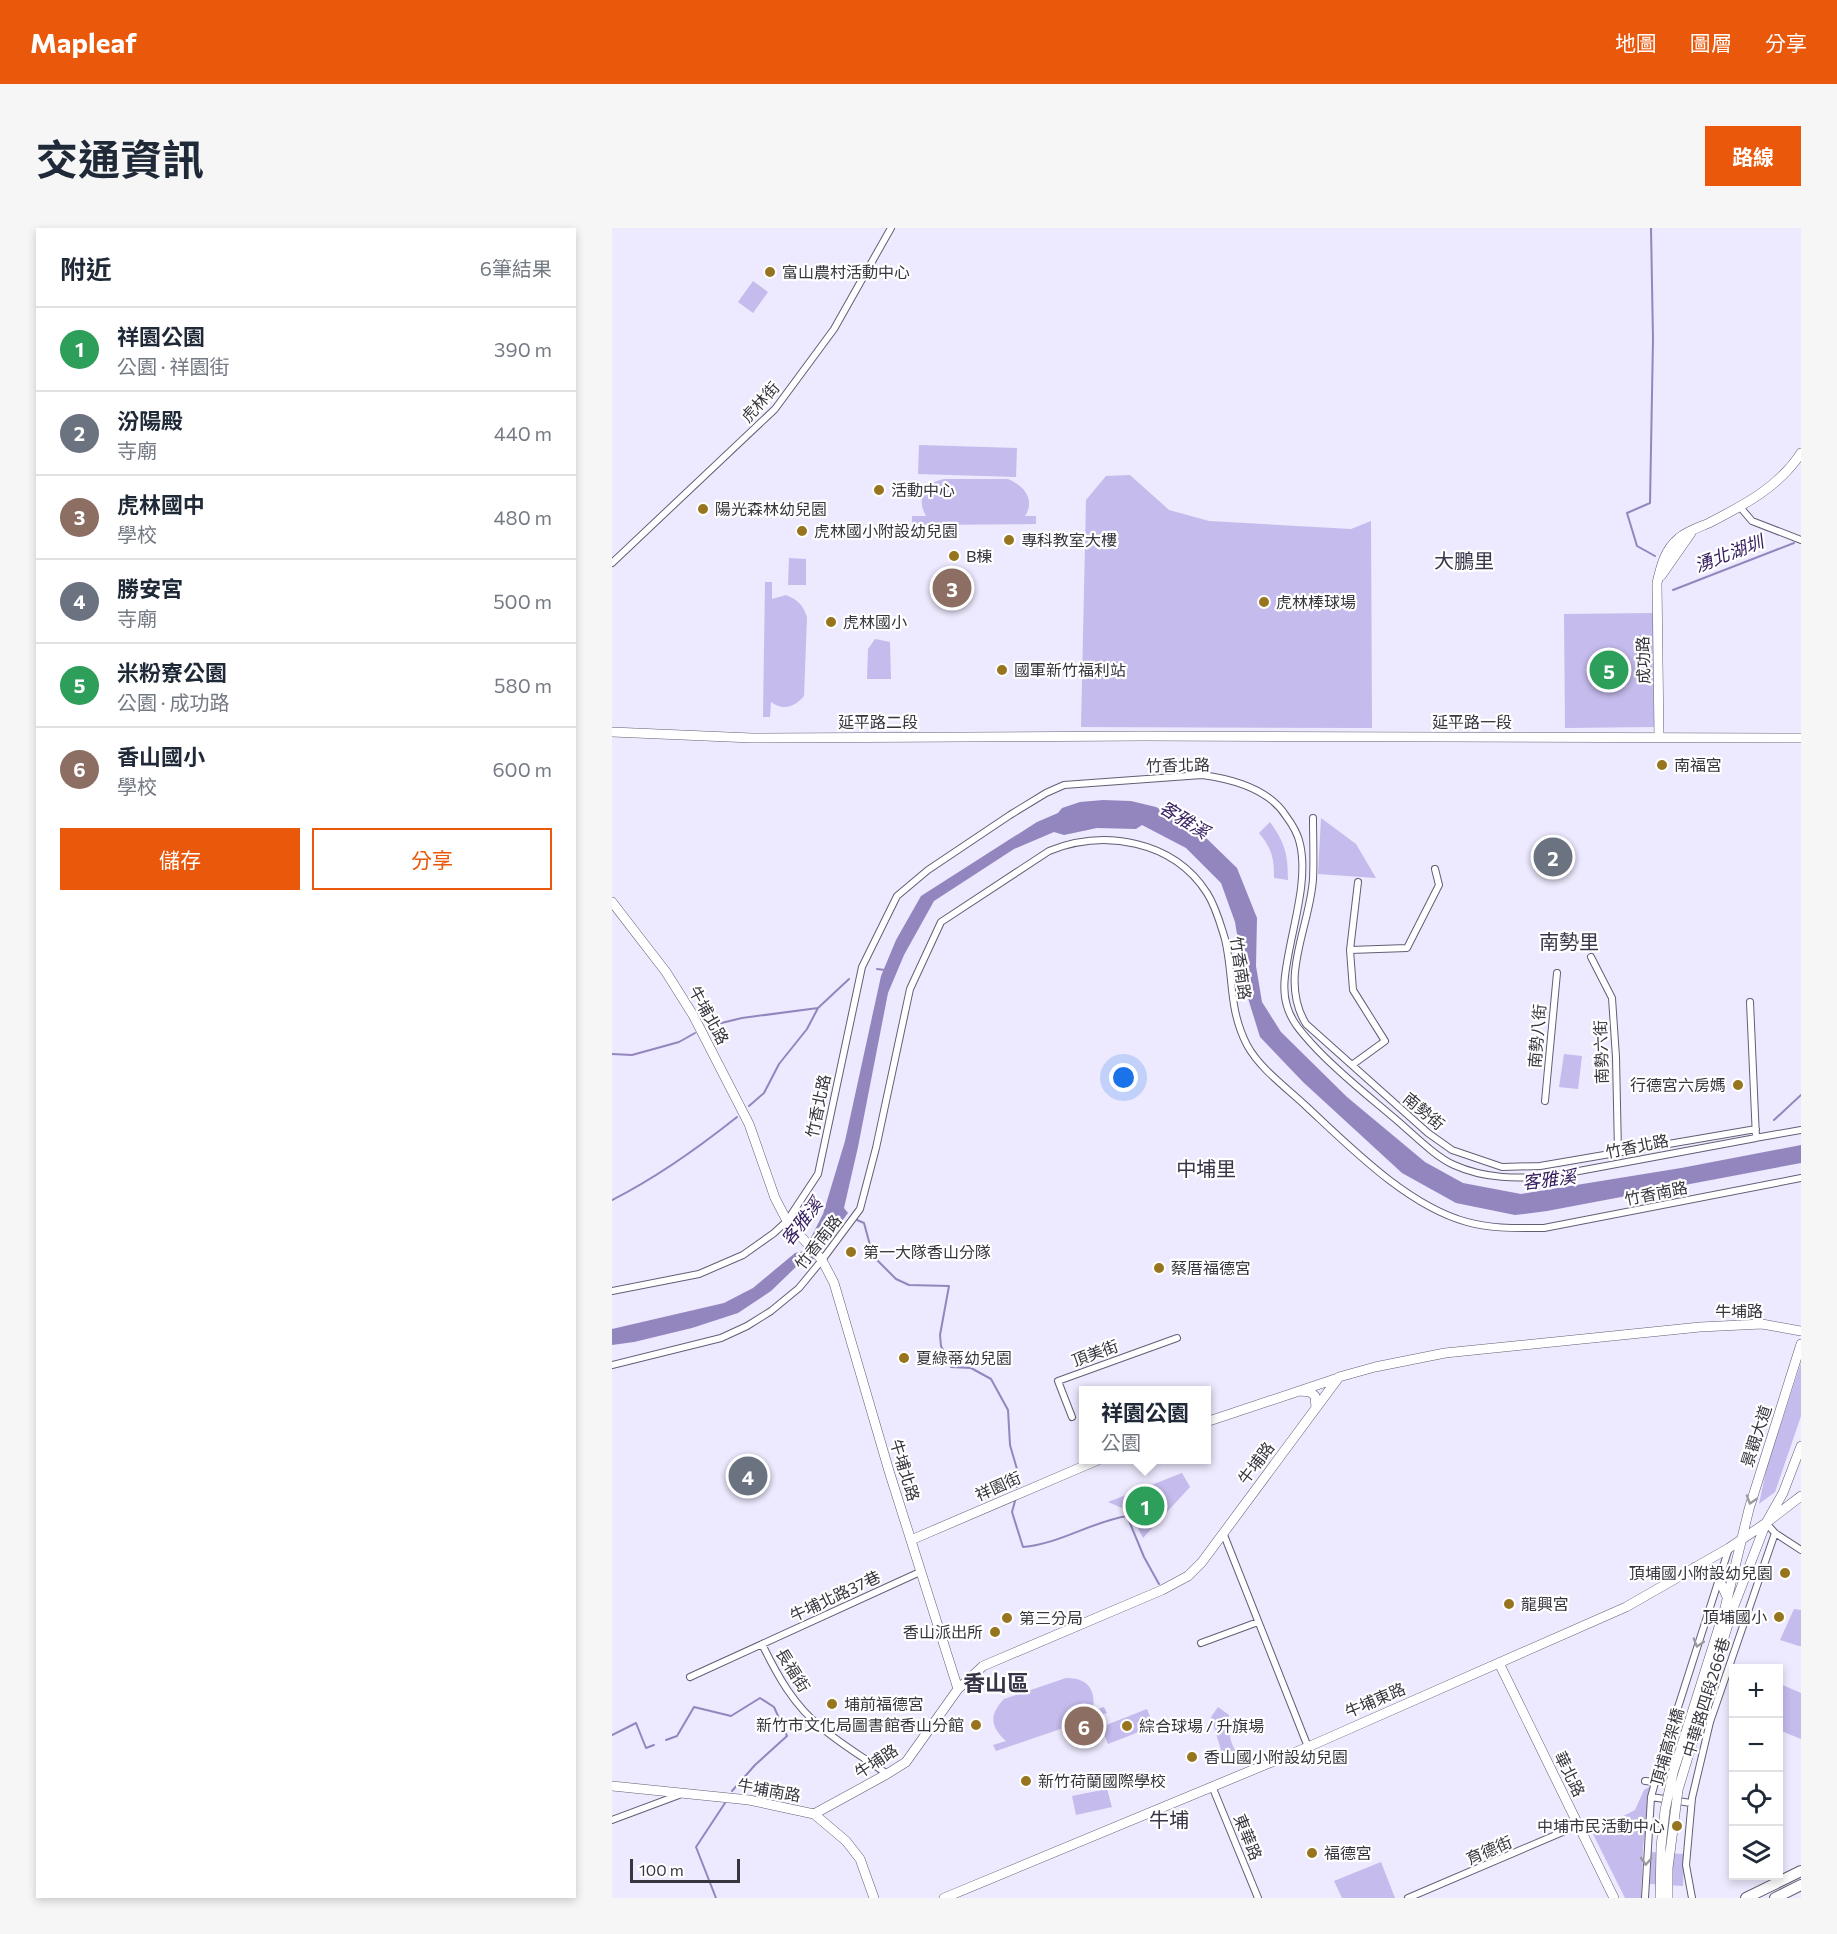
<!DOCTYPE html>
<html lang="zh-TW">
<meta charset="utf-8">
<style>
:root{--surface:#fff;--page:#f6f6f7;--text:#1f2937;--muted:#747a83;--line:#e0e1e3;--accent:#ea580c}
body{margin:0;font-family:Commissioner,"Noto Sans TC",sans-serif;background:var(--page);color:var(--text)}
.controls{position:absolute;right:18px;bottom:18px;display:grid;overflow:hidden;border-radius:0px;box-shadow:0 3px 9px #0003}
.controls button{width:54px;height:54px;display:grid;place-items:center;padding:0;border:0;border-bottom:2px solid var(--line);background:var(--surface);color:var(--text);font:30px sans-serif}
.scale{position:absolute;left:18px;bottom:15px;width:110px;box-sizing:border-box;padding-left:6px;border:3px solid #37353e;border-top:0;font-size:16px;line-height:21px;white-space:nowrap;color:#37353e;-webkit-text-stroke:4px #fff;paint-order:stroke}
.you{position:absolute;left:512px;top:850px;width:21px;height:21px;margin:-15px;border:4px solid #fff;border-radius:50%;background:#1a73e8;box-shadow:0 0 0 9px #1a73e833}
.badge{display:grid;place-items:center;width:39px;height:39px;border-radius:50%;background:var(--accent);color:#fff;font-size:20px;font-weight:700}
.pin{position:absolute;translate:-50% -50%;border:3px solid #fff;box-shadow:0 2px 6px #0006}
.popup{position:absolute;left:467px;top:1158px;width:132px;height:78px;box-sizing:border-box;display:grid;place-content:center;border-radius:0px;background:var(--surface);filter:drop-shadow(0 2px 4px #0005);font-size:20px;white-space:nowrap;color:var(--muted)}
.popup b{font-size:22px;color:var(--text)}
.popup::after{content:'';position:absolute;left:50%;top:100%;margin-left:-12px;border:12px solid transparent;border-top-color:var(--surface)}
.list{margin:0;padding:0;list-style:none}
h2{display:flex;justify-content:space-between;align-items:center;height:78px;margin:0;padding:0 24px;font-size:26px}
h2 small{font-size:20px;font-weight:400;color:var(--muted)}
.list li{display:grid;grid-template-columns:39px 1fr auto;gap:18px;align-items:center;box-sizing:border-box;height:84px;padding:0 24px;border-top:2px solid var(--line)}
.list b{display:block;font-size:22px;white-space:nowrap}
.list p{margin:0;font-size:20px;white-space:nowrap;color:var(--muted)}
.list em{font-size:20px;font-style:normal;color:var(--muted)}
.actions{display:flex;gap:12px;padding:18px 24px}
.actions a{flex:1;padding:14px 0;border:2px solid var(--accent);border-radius:0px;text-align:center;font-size:21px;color:var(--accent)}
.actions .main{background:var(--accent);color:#fff}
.icon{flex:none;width:33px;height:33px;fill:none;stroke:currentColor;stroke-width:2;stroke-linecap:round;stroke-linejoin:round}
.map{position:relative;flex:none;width:1189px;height:1670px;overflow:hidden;border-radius:0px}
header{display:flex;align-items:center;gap:36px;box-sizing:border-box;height:84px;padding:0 30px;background:var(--accent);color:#fff}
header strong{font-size:28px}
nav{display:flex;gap:33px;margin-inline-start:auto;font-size:21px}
.intro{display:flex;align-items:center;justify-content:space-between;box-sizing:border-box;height:144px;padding:0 36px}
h1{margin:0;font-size:42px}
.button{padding:15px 27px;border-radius:0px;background:var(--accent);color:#fff;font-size:21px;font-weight:700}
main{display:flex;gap:36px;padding:0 36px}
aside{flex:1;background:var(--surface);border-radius:0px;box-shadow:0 3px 9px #0003}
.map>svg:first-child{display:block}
</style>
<header>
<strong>Mapleaf</strong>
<nav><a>地圖</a><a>圖層</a><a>分享</a></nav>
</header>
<div class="intro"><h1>交通資訊</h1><a class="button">路線</a></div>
<main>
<aside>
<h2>附近<small>6筆結果</small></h2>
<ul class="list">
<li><span class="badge" style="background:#2e9e5b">1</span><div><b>祥園公園</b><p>公園 · 祥園街</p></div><em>390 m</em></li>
<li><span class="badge" style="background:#6b7280">2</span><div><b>汾陽殿</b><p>寺廟</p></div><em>440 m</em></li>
<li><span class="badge" style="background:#8d6e63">3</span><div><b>虎林國中</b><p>學校</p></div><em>480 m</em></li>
<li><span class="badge" style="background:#6b7280">4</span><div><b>勝安宮</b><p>寺廟</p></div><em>500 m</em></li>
<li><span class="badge" style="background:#2e9e5b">5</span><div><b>米粉寮公園</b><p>公園 · 成功路</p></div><em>580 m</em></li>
<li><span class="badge" style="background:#8d6e63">6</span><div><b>香山國小</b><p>學校</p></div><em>600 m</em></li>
</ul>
<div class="actions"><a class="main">儲存</a><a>分享</a></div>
</aside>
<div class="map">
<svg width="1189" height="1670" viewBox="0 0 1189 1670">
<rect width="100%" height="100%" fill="#ede9fe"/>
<path fill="#c5bbec" d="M141,53L156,64L141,85L126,74Z
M307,217L405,220L404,249L306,246Z
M518,247L557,282L597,293L739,301L759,293L760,500L469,499L474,272L494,248Z
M332,251H396C411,257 424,271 413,288H424V296L300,297V288H314C304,270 312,255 332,251Z
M177,330L194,331V357H176Z
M153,354H160V371L174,367C186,372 191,377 195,389L192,468C183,479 171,483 159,474L158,489H151Z
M1041,385L1042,499L953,500L952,386Z
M263,411L278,414L279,451H255L256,421Z
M709,590L744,616L764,650L706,646Z
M658,594C673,615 676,626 676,652L662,650C662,629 660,621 647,605Z
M952,826L970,828L966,861L947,859Z
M1189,1135V1188L1163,1264L1147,1276L1155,1238Z
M570,1245L578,1259L531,1310L517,1283L496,1274Z
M1182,1381L1189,1382V1418H1187L1168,1412Z
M454,1450C476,1450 484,1461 481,1483L492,1479L495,1485L384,1523L381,1517L394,1513C378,1498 377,1487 392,1471Z
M1166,1455L1189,1465V1511L1167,1502Z
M606,1479L617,1487C617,1507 617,1516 630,1532L613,1535L599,1489Z
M535,1481L542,1498L496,1516L489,1499Z
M1039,1558L1031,1620L1029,1670H1013L980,1604L1023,1582L1032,1562Z
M495,1561L500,1579L464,1587L460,1568Z
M1039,1624L1072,1626L1071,1658L1038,1656Z
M769,1634L783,1670H730L722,1653Z"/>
<path fill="#9386be" d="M491,572L519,573L544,579L589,605L625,640L645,690L644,738L650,774L669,804L735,869L813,934L851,955L909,966L1069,940L1189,917V935L935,983L903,987L844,975L790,945L691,854L648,809L635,767L623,694L609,655L574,620L530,597L524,601L485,600L452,607L442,604L402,621L322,673L292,727L276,765L246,919L232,980L236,985L200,1033L186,1037L159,1063L126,1085L80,1100L22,1114L0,1117V1101L112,1075L141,1060L183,1025L192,1023L211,986L233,913L269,748L284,712L309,668L425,594L446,585L450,580L468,574Z"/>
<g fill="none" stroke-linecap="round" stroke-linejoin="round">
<path stroke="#9386be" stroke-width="2" d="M1039,0L1041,111L1038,275L1015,285L1025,318L1043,328
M1061,362L1182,315
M265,741L273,742
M97,798L130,790L206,780L237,751
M0,826L20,827L67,814L83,805
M137,878L152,865L167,836L195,801L206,780
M1162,892L1189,867
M0,972C44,950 86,920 125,889
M245,992L252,995L261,1028L284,1051L297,1057L337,1058L328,1107L329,1118L339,1139L359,1140L379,1151L396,1182L398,1217L407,1248L405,1259
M403,1273L400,1284L411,1319C447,1316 479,1294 515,1288L532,1329L547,1356
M0,1507L24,1495L34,1520L42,1517
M54,1512L65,1508L82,1479L119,1488L148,1470L162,1479L175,1508L143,1537L120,1563
M104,1670L84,1619L113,1575"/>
<g stroke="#635e74" stroke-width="8">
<path id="street" d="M1128,279L1140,293L1189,312
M0,335L163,181L222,101L279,0
M701,590C701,610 702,631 701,651C698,699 666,750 694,796L816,905L840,922L890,939L928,938L1144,901
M738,722L795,720L827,657L823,641
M979,729L1000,770L1004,829L1006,924
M740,837L773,813L741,762L738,722L746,654
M933,873L945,745
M1143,910L1189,902
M0,1063L87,1046L131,1027L162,1005L175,993L206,946L250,739L285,668L316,642L398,587L434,565L452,557L590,547C620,551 657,561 674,588C680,596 686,606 688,616C696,650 682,694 676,729C673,745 670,762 675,778C679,793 690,805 700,816C725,844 759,870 788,895C803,908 824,929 842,937C873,951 906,951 940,948L1144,910L1138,774
M0,1137L109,1110L135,1098L159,1083L187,1060L210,1032L248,981L264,920L298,761L329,694L437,623C492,601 561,612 595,665C604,679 608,695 613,711C622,749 616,780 635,817C648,841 675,860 695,879C739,920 796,978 855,994C880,1001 906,1000 932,1000L1189,950
M460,1189L446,1153L565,1110
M1154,1295L1163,1305L1189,1322
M612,1307L696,1519
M589,1415L646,1394
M150,1416C165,1447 182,1478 210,1500C230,1517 254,1531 275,1546
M78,1449L308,1344
M1033,1553L1043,1554
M600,1558L646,1670
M1039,1569L1079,1575
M0,1592L67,1567
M796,1670L967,1597
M1033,1670L1039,1569L1052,1523L1117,1320
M1080,1670L1074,1637L1080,1570L1098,1494L1163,1305"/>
</g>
<g stroke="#635e74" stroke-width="10">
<path id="secondary" d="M1049,348L1079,305
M0,504L140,510L532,508L1189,510
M1047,509L1045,355C1049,338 1053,321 1067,310C1075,303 1088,299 1097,295C1132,277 1167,259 1189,225
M0,674L54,744L81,787L137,896L163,970L175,993L210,1032L222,1055L277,1243L346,1461
M688,1163L698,1164L703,1168L704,1180
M594,1194L726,1150
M299,1312L486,1232
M1083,1339L1104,1344L1115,1369
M1113,1380L1137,1281L1189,1116
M1120,1383L1154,1295L1171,1265L1189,1218
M887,1435L1002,1670
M0,1558L137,1572L202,1586L234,1613L248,1631L262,1670
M202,1586L275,1546L294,1534L346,1461L371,1438L550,1362L576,1348L590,1334L727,1149L763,1139L833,1125L1088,1099L1150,1096L1189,1103
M332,1670L696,1519L1014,1379L1117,1320L1154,1295L1189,1268"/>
</g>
<g stroke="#635e74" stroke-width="12">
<path id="primary" d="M1134,1670L1189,1643
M1163,1670L1189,1657"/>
</g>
<use href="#street" stroke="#fff" stroke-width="6"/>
<use href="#secondary" stroke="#fff" stroke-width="9"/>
<use href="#primary" stroke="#fff" stroke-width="10"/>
<g stroke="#635e74" stroke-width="10" stroke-linecap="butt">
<path id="secondary-bridge" d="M1048,1670L1049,1619L1053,1582L1061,1545L1113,1380
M1056,1670V1640L1066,1562L1120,1383"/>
</g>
<use href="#secondary-bridge" stroke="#fff" stroke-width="9"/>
</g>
<defs><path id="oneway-chevron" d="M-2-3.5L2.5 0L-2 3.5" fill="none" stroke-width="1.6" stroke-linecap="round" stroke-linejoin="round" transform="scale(1.5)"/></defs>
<g stroke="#9b9a9e">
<use href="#oneway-chevron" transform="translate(1139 1272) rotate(107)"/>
<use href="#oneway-chevron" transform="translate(1086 1415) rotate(107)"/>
<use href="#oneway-chevron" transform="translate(1034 1633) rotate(93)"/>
</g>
<g fill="#97741e" stroke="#fff" stroke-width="2">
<circle cx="158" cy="44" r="6"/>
<circle cx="267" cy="262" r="6"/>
<circle cx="91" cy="281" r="6"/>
<circle cx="190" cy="303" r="6"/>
<circle cx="397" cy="312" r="6"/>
<circle cx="342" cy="328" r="6"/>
<circle cx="652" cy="374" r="6"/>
<circle cx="219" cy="394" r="6"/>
<circle cx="390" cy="442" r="6"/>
<circle cx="1050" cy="537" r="6"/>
<circle cx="1126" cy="857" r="6"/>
<circle cx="239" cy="1024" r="6"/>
<circle cx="547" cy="1040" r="6"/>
<circle cx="292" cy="1130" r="6"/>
<circle cx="1173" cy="1345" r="6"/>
<circle cx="897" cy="1376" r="6"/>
<circle cx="1167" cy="1389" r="6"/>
<circle cx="395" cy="1390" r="6"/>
<circle cx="383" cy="1404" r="6"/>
<circle cx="220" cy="1476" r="6"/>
<circle cx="364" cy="1497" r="6"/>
<circle cx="515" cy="1498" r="6"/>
<circle cx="580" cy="1529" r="6"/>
<circle cx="414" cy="1553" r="6"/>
<circle cx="1065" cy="1598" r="6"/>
<circle cx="700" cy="1625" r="6"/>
</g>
<g text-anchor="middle" stroke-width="4.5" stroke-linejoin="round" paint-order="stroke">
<g font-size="16" fill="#37353e" stroke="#fff" text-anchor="start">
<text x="170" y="50">富山農村活動中心</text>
<text x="279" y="268">活動中心</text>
<text x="103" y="287">陽光森林幼兒園</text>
<text x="202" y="309">虎林國小附設幼兒園</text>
<text x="409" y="318">專科教室大樓</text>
<text x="354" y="334">B棟</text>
<text x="664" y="380">虎林棒球場</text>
<text x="231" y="400">虎林國小</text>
<text x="402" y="448">國軍新竹福利站</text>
<text x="1062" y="543">南福宮</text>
<text x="1114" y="863" text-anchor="end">行德宮六房媽</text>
<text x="251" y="1030">第一大隊香山分隊</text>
<text x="559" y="1046">蔡厝福德宮</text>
<text x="304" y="1136">夏綠蒂幼兒園</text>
<text x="1161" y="1351" text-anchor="end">頂埔國小附設幼兒園</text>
<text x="909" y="1382">龍興宮</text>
<text x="1155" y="1395" text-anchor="end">頂埔國小</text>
<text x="407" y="1396">第三分局</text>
<text x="371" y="1410" text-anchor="end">香山派出所</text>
<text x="232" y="1482">埔前福德宮</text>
<text x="352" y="1503" text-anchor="end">新竹市文化局圖書館香山分館</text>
<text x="527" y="1504">綜合球場 / 升旗場</text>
<text x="592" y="1535">香山國小附設幼兒園</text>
<text x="426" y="1559">新竹荷蘭國際學校</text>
<text x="1053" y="1604" text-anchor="end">中埔市民活動中心</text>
<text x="712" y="1631">福德宮</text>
</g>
<g font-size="16" fill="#37353e" stroke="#fff">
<text transform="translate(148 174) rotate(-48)" y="6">虎林街</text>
<text transform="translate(1031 432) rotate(-91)" y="6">成功路</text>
<text x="266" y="500">延平路二段</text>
<text x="860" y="500">延平路一段</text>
<text transform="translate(566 537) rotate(-1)" y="6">竹香北路</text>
<text transform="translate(629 740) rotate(82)" y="6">竹香南路</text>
<text transform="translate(97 787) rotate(61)" y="6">牛埔北路</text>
<text transform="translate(925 808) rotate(-85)" y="6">南勢八街</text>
<text transform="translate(989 824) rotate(-92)" y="6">南勢六街</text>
<text transform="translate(206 878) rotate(-78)" y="6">竹香北路</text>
<text transform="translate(812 883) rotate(40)" y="6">南勢街</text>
<text transform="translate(1025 918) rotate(-11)" y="6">竹香北路</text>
<text transform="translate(1044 965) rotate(-11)" y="6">竹香南路</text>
<text transform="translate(206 1014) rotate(-52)" y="6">竹香南路</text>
<text x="1127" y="1089">牛埔路</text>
<text transform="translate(483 1125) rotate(-20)" y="6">頂美街</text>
<text transform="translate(1144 1208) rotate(-72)" y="6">景觀大道</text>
<text transform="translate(644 1235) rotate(-53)" y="6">牛埔路</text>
<text transform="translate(293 1242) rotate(73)" y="6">牛埔北路</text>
<text transform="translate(386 1258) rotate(-24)" y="6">祥園街</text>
<text transform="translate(223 1368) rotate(-25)" y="6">牛埔北路37巷</text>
<text transform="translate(181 1442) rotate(58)" y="6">長福街</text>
<text transform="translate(1094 1469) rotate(-73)" y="6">中華路四段266巷</text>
<text transform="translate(763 1472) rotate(-23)" y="6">牛埔東路</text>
<text transform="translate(1055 1519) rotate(-74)" y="6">頂埔高架橋</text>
<text transform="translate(264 1533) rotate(-33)" y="6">牛埔路</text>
<text transform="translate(958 1546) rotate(64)" y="6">華北路</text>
<text transform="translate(157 1562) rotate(10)" y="6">牛埔南路</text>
<text transform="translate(636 1609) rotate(68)" y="6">東華路</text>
<text transform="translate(877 1622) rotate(-23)" y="6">育德街</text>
</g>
<g font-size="18" font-style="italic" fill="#341c5f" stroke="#fff">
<text transform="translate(1117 326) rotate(-21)" y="6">湧北湖圳</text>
<text transform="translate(572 592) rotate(32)" y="6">客雅溪</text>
<text transform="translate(937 952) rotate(-7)" y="6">客雅溪</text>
<text transform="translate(190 994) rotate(-52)" y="6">客雅溪</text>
</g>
<g font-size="20" fill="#393549" stroke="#fff">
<text x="852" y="340">大鵬里</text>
<text x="957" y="721">南勢里</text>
<text x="594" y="948">中埔里</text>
<text x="557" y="1599">牛埔</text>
</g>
<g font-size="22" font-weight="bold" fill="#393549" stroke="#fff">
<text x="384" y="1463">香山區</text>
</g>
</g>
</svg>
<div class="controls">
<button>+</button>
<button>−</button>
<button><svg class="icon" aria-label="locate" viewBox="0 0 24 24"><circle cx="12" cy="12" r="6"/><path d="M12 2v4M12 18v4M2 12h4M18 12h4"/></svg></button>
<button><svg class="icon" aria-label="layers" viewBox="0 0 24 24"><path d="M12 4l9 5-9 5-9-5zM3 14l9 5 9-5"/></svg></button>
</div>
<div class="scale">100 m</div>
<div class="you"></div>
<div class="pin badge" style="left:533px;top:1278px;background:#2e9e5b">1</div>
<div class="popup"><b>祥園公園</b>公園</div>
<div class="pin badge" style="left:941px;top:629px;background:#6b7280">2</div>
<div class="pin badge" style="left:340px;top:360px;background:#8d6e63">3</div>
<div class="pin badge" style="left:136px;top:1248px;background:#6b7280">4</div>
<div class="pin badge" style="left:997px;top:442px;background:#2e9e5b">5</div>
<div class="pin badge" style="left:472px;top:1498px;background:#8d6e63">6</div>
</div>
</main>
